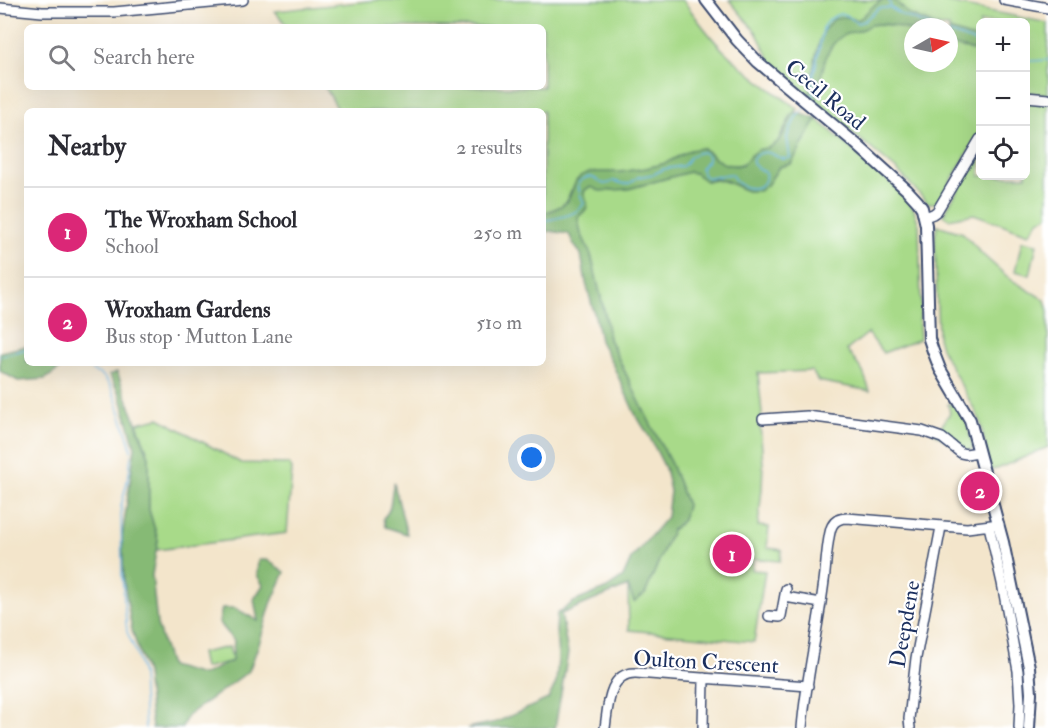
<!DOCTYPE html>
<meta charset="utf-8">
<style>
:root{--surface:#fff;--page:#f2f2f3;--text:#2b2b33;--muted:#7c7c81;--line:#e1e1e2;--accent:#db2777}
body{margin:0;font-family:"IM FELL Double Pica",serif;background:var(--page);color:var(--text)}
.controls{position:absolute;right:18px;top:18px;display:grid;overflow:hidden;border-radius:9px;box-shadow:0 6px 24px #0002}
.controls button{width:54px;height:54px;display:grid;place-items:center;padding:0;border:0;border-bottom:2px solid var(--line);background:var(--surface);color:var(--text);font:30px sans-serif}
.compass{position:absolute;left:904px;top:18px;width:54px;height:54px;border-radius:50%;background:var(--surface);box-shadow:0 6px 24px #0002;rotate:81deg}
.you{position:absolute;left:532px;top:458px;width:21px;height:21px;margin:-15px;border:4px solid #fff;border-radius:50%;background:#1a73e8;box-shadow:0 0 0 9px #1a73e833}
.badge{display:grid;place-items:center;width:39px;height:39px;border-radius:50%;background:var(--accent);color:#fff;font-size:20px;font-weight:700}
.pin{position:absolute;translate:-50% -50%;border:3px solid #fff;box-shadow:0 2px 6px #0006}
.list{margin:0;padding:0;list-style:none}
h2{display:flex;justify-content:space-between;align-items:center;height:78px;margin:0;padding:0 24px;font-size:26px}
h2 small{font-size:20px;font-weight:400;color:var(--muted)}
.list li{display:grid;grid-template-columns:39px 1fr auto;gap:18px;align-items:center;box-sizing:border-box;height:90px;padding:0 24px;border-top:2px solid var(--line)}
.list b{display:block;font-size:22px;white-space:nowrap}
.list p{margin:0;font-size:20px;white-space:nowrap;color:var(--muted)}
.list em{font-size:20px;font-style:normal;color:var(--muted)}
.icon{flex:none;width:33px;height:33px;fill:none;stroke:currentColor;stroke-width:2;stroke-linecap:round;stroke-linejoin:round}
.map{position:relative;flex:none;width:1048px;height:728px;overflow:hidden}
.search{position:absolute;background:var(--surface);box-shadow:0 6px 24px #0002;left:24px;top:24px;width:522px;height:66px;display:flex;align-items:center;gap:15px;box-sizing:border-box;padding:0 21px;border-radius:9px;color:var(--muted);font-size:22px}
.panel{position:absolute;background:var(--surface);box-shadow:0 6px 24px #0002;left:24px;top:108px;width:522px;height:258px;border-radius:9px}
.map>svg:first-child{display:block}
</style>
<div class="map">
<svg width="1048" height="728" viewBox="0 0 1048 728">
<rect width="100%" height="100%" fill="#fff"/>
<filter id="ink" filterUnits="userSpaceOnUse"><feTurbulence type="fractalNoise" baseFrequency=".0167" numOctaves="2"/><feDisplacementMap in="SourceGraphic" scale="12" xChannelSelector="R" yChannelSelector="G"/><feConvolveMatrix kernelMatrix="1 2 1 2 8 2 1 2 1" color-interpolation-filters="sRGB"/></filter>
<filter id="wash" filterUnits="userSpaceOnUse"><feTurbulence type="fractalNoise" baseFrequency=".008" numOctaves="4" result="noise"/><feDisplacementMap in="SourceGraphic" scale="24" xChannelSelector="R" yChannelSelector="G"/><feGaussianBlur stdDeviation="1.35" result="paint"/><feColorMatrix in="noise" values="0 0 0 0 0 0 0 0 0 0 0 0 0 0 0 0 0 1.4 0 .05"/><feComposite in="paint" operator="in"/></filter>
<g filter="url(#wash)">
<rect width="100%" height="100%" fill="#f3e5cb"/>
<path fill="#a8da89" stroke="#628474" stroke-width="1.5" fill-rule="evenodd" d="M377,0H683C696,18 709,36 724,51C747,73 773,91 798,109L792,114L777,143L771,147L757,151L745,163L738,165H728L719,162L710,153L702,148L696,149L666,163L645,169L620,172L571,190C565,208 559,207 543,214V111H339L325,87H543V27H288L275,11Z
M729,0H935L1048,23V95L1026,92V22H980V132L938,203H928L898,171L774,67L756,32ZM913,27H949V63H913Z
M1026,100L1048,103V216L1039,220L1029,234L974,214L949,219L943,215L980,152V176H1026Z
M817,119L907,197L914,210L919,225L921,307L919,324L920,339L883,353L868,333L847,350L863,372L870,391L818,381L812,371L758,373L762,413L760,424L763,463L762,489L758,526L769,527L767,548L782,550L780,561L753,559L752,570L765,571L754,642L629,630L628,586L645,594L672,530L683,520L687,505L671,464L644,411L609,339L606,319L591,255L580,231L578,217C590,207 587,206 584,192L586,189L591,187L628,189L689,172L695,173L706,181C725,178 731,184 747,191L767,185L779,167L791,164Z
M937,225L963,233L983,255L1010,279L1045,300L1048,311V447L997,469L990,470L980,420L941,348L938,337L935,238Z
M1022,241L1037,244L1030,275L1015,271Z
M956,403L965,416L973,447L971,450L963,451L933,432V429L939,430L950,413L948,404Z
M159,418L241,463L289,464L292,469L287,533L156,550L158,540L149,510V457L137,423Z
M229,647L233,661L204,668L201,653Z"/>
<path fill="#86ba75" stroke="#50746a" stroke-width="1.5" d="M882,0H894L910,15L939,27H913V32C900,27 885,22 871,25C867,26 863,30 858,31C855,32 852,32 849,33C821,42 823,79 815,102L809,97C814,76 815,0 856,20L861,18L871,8Z
M949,30L980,40V52L949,45Z
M795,112L817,119L791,164L779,167L767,185L759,191H747L727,181L714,179L706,181L695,173L689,172L628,189L600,191L591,187L586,189L584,192C587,207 591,206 578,217L580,231L591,255L606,319L609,339L644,411L671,464L687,505L683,520L672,530L645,594L634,602L628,586L561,614L568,653L555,728H467L497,722L548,699L556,683L558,658L556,631L557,614L574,602L607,588L623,577L631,559L667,517L670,491L665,468L649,436L635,414L612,363L600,341L596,320L586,283L581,254L574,245L569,234L550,231L543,233V214L563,205L568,200L576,181L582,175L591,172H620L646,168L666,163L690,150L702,148C711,153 716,162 726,164C748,170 745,156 758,150C764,148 772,148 776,143C784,137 788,123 793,114Z
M27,346V363H68L45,379L18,381L0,371V352Z
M117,372L149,457V510L158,540L152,575L157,624L170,666L202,675L232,661L234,641L219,622L222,608H235L258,621L254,599L263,585L257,575L258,560H267L285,572L271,604L260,641L249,671L187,716L182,728H152L146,673L132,630L124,582L122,537L135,447L120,394L109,375Z
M394,484L407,534L385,527L383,518C394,509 389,496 394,484Z"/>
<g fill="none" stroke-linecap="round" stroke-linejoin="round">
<path stroke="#6cb7e5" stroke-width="1.5" d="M889,0L891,8
M949,33L980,44
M1026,59L1031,61L1048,60
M810,100L814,93L813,78L824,25C830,19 839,10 848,16C851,18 854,21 857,23L864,21L879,8H891L902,15L933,27
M543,221C556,218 578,216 584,203C580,195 578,191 579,182C592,172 593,179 604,184L610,183L613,181L625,184L630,183L638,177L654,174L664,169L683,166L691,156L697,153L702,152L708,156V160L701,168C703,185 719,174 731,174C733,177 734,180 737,182C747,192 769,190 765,172C761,170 755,168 753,163C752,160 753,157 757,155C769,147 776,159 785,159C787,159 789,158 790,158L787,137L796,117L806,107
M0,356L27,349
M92,371L102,375L110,385L116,400L130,444L131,451
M131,455L129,474L121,506L122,576L127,632L136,652L142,674L145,728"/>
</g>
</g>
<g filter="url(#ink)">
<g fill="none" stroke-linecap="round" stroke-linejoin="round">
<g stroke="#3b4a6e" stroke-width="12">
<path id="minor" d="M1004,0L1048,8
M0,8L42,12H114L243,0
M1026,97L1048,99
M925,217L933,214L937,211L980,139
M763,419L807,416L922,431L942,438L961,453L966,454L978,452
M989,526L1002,583L1018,671L1020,704L1019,728
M785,597L821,603
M769,616L780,617L781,616L786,589
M605,728C608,708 608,672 636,673L808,686
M703,728L704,678
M802,728C806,679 818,630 824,581C826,569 827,536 832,526C835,520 841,518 847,518L967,528L999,524
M910,728L909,719L916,658L941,527"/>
</g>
<g stroke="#3b4a6e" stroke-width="14">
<path id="major" d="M706,0L737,40L758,62L855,143L907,190L918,202L922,208L926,225L929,339L933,351L940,369L970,420L1003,542L1029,667L1031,693L1029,728"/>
</g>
<use href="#minor" stroke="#fff" stroke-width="9"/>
<use href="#major" stroke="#fff" stroke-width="10"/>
</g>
</g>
<g text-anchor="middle" stroke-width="4.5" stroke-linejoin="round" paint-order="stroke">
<g font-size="22" fill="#1b2f5e" stroke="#fff">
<text transform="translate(826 94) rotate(40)" y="8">Cecil Road</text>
<text transform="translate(904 624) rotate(-80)" y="8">Deepdene</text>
<text transform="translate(706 661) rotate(3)" y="8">Oulton Crescent</text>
</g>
</g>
</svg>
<div class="controls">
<button>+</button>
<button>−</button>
<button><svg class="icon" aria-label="locate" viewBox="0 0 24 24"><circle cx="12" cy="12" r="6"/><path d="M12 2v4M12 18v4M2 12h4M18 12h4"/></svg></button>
</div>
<svg class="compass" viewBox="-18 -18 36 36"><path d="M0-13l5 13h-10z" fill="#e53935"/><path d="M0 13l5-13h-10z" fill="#7c7c81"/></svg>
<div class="you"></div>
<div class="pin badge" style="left:732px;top:554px">1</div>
<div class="pin badge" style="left:980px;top:491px">2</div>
<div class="search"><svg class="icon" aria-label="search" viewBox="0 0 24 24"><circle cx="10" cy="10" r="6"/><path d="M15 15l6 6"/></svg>Search here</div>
<section class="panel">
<h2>Nearby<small>2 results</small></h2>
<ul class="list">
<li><span class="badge">1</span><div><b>The Wroxham School</b><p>School</p></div><em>250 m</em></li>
<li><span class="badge">2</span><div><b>Wroxham Gardens</b><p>Bus stop · Mutton Lane</p></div><em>510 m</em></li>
</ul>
</section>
</div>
